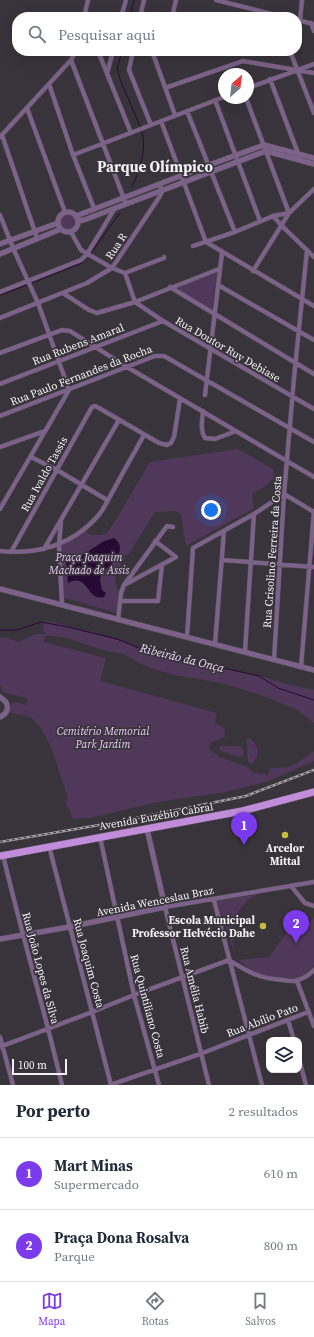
<!DOCTYPE html>
<html lang="pt">
<meta charset="utf-8">
<style>
:root{--surface:#fff;--page:#f2f2f3;--text:#1f2937;--muted:#747a83;--line:#e0e1e3;--accent:#7c3aed}
body{margin:0;font-family:"Source Serif 4",serif;background:var(--page);color:var(--text)}
.controls{position:absolute;right:12px;bottom:12px;display:grid;overflow:hidden;border-radius:8px;box-shadow:0 4px 16px #0002}
.controls button{width:36px;height:36px;display:grid;place-items:center;padding:0;border:0;border-bottom:1px solid var(--line);background:var(--surface);color:var(--text);font:20px sans-serif}
.compass{position:absolute;left:218px;top:68px;width:36px;height:36px;border-radius:50%;background:var(--surface);box-shadow:0 4px 16px #0002;rotate:28deg}
.scale{position:absolute;left:12px;bottom:10px;width:55px;box-sizing:border-box;padding-left:4px;border:2px solid #f3f0f5;border-top:0;font-size:11px;line-height:14px;white-space:nowrap;color:#f3f0f5;-webkit-text-stroke:3px #39343b;paint-order:stroke}
.you{position:absolute;left:211px;top:510px;width:14px;height:14px;margin:-10px;border:3px solid #fff;border-radius:50%;background:#1a73e8;box-shadow:0 0 0 6px #1a73e833}
.badge{display:grid;place-items:center;width:26px;height:26px;border-radius:50%;background:var(--accent);color:#fff;font-size:13px;font-weight:700}
.pin{position:absolute;translate:-50% -33px;filter:drop-shadow(0 1px 2px #0008)}
.pin::after{content:'';position:absolute;top:21px;width:14px;height:12px;background:inherit;clip-path:polygon(0 0,100% 0,50% 100%)}
.list{margin:0;padding:0;list-style:none}
h2{display:flex;justify-content:space-between;align-items:center;height:52px;margin:0;padding:0 16px;font-size:17px}
h2 small{font-size:13px;font-weight:400;color:var(--muted)}
.list li{display:grid;grid-template-columns:26px 1fr auto;gap:12px;align-items:center;box-sizing:border-box;height:72px;padding:0 16px;border-top:1px solid var(--line)}
.list b{display:block;font-size:15px;white-space:nowrap}
.list p{margin:0;font-size:13px;white-space:nowrap;color:var(--muted)}
.list em{font-size:13px;font-style:normal;color:var(--muted)}
.icon{flex:none;width:22px;height:22px;fill:none;stroke:currentColor;stroke-width:2;stroke-linecap:round;stroke-linejoin:round}
.map{position:relative;flex:none;width:314px;height:1085px;overflow:hidden}
.search{position:absolute;background:var(--surface);box-shadow:0 4px 16px #0002;left:12px;right:12px;top:12px;height:44px;display:flex;align-items:center;gap:10px;box-sizing:border-box;padding:0 14px;border-radius:16px;color:var(--muted);font-size:15px}
.sheet{height:196px;background:var(--surface)}
nav{display:flex;justify-content:space-around;align-items:center;box-sizing:border-box;height:56px;border-top:1px solid var(--line);background:var(--surface);font-size:11px;color:var(--muted)}
nav a{display:grid;justify-items:center;gap:2px}
nav .on{color:var(--accent)}
.map>svg:first-child{display:block}
</style>
<div class="map">
<svg width="314" height="1085" viewBox="0 0 314 1085">
<rect width="100%" height="100%" fill="#39343b"/>
<path fill="#4f3859" d="M60 222a8 8 0 1 1 16 0a8 8 0 1 1-16 0Z
M217,273L212,310L175,288Z
M238,449L273,469L274,477L267,485L252,494L254,508L186,546L181,514L175,511L155,512L128,555H125L116,573L115,581L118,590L117,613L62,597L60,545L86,531L90,535H100L107,533L118,516L150,462Z
M44,621L60,624L122,641L176,661L211,666L263,677L283,683L314,690V723L296,709L258,694L221,683L175,675L150,668L135,661L124,654L106,651L66,638L47,635L43,642L106,658L100,681L217,713L215,723L224,728L225,737L211,742L209,749L220,757L247,767L253,772L260,774H265L268,775L270,768L289,767L300,761L314,751V761L269,781L226,792L158,802L90,818L73,819L65,801L68,799C60,777 50,728 29,717C23,714 14,714 8,712L11,707V703L17,702L26,705L28,698L9,694L2,691L0,684V638L3,637L19,642L36,634H46L42,628Z
M250,738C260,749 260,752 252,764H250L248,761L247,741V739Z
M219,746H240L243,749V755L239,757L220,751Z
M259,894C245,899 234,914 232,930C232,937 233,945 234,952L217,901Z
M314,916V966C309,971 303,976 296,978C291,979 285,978 280,978C264,976 250,973 239,960L269,957L294,922L306,929Z"/>
<path fill="#280934" d="M114,538C130,550 110,564 101,575L100,579L102,590L106,593L104,597C86,602 89,572 68,583L66,561L81,556L104,541Z"/>
<g fill="none" stroke-linecap="round" stroke-linejoin="round">
<path stroke="#280934" stroke-width="1" d="M130,17L134,0
M122,51L117,69L121,82L140,126
M132,187C139,171 147,150 142,132
M91,253L120,213
M32,283L82,263L87,257
M0,295L27,285
M0,630H17L41,622L68,627L117,639L144,650L259,676L278,688L314,700"/>
<g stroke="#575259" stroke-width="5">
<path id="minor" d="M216,0L284,17
M84,17L88,0
M121,17L126,0
M140,17L144,0
M172,17L176,0
M297,20L314,24
M300,21L302,0
M311,23L314,31
M98,51L131,133
M133,51L129,70L151,125
M152,51L175,115
M290,51L314,113
M71,60L126,204
M107,74L113,51
M270,79L299,156
M49,84L73,155L94,208
M165,88L243,61L314,73
M248,88L314,64
M246,98L289,213
M215,100L260,221
M27,108L65,212
M187,111L235,232
M161,121L206,242L314,306
M2,135L37,238
M0,137L71,60L76,51
M73,155L224,97
M0,215L13,248L38,303L69,390L0,509
M273,216L282,226L314,257
M71,232L81,250L112,268L125,273L164,258V257
M193,246L235,232L273,216L289,213
M253,271L289,213L314,189
M125,273L135,302L163,321L314,409
M218,285L314,340
M170,287L314,374
M0,292L81,260L87,254L115,208
M63,293L89,310L97,313L135,302L219,269
M0,318L87,283L112,268L160,196L162,191L159,184
M0,353L62,330L70,331L127,367L314,477
M0,384L163,321
M205,395L222,253
M203,411C202,421 200,430 205,438L215,439L236,431
M0,416L155,356H164L314,442
M0,447L45,431
M31,457L57,470L107,500
M61,522L59,545L62,604
M44,549L119,420
M0,551C37,555 72,545 97,517C104,510 108,499 113,491C123,472 134,453 144,435
M11,552L92,407L95,406L99,408L159,443L167,445L171,443L174,437L180,399
M222,560L314,567
M126,584L176,557L155,541
M120,601H158L162,565
M118,620L121,593L124,585L167,526L173,527
M187,637L193,548L254,514L284,494L314,512
M215,644L224,531
M245,651L254,514
M274,660L284,494L294,378L307,250
M301,667L314,511
M100,837L134,995L159,1085
M49,846L111,1085
M3,855C21,932 44,1008 62,1085
M291,886L305,903L314,906
M214,900L262,1085
M297,981L314,1026
M288,1020L294,1040
M0,1037L13,1085
M0,1047L92,1012L134,995L229,960C248,972 260,979 283,980C288,981 294,982 298,980C305,978 309,975 314,970
M299,1059L306,1085
M110,1085L200,1054L308,1012
M209,1085L165,907L314,882"/>
</g>
<g stroke="#575259" stroke-width="6">
<path id="tertiary" d="M58 222a10 10 0 1 1 20 0a10 10 0 1 1-20 0Z
M76,216L209,165L264,145L314,158
M78,221L84,220L266,151L314,164
M0,244L58,223
M0,254L61,229
M0,589L314,670
M0,697L6,702C9,708 7,714 0,717
M0,939L69,927L165,907L147,829"/>
</g>
<g stroke="#575259" stroke-width="8">
<path id="primary" d="M0,856L242,811L314,792"/>
</g>
<use href="#minor" stroke="#7c6288" stroke-width="4"/>
<use href="#tertiary" stroke="#7c6288" stroke-width="5"/>
<use href="#primary" stroke="#c18cd9" stroke-width="7"/>
<g stroke="#a4a0a6" stroke-width="2.5">
<path id="rail" d="M0,842L111,823L246,796L314,770"/>
</g>
<use href="#rail" stroke="#39343b" stroke-width="1" stroke-dasharray="3" stroke-linecap="butt"/>
</g>
<g fill="#c6bc3c" stroke="#39343b" stroke-width="1.5">
<circle cx="285" cy="835" r="4"/>
<circle cx="263" cy="926" r="4"/>
</g>
<g text-anchor="middle" stroke-width="3.5" stroke-linejoin="round" paint-order="stroke">
<g font-size="11" fill="#f3f0f5" stroke="#39343b">
<text transform="translate(116 246) rotate(-56)" y="4">Rua R</text>
<text transform="translate(78 344) rotate(-21)" y="4">Rua Rubens Amaral</text>
<text transform="translate(228 349) rotate(30)" y="4">Rua Doutor Ruy Debiase</text>
<text transform="translate(81 375) rotate(-21)" y="4">Rua Paulo Fernandes da Rocha</text>
<text transform="translate(44 474) rotate(-61)" y="4">Rua Ivaldo Tassis</text>
<text transform="translate(272 552) rotate(-86)" y="4">Rua Crisolino Ferreira da Costa</text>
<text transform="translate(156 816) rotate(-10)" y="4">Avenida Euzébio Cabral</text>
<text transform="translate(155 901) rotate(-11)" y="4">Avenida Wenceslau Braz</text>
<text transform="translate(89 963) rotate(75)" y="4">Rua Joaquim Costa</text>
<text transform="translate(41 968) rotate(75)" y="4">Rua João Lopes da Silva</text>
<text transform="translate(195 990) rotate(76)" y="4">Rua Amélia Habib</text>
<text transform="translate(148 1006) rotate(75)" y="4">Rua Quintiliano Costa</text>
<text transform="translate(262 1020) rotate(-21)" y="4">Rua Abílio Pato</text>
</g>
<g font-size="11" font-style="italic" fill="#e7c9f5" stroke="#39343b">
<text x="89" y="561">Praça Joaquim<tspan x="89" dy="13">Machado de Assis</tspan></text>
<text x="103" y="735">Cemitério Memorial<tspan x="103" dy="13">Park Jardim</tspan></text>
</g>
<g font-size="11" font-weight="bold" fill="#f3f0f5" stroke="#39343b">
<text x="285" y="852">Arcelor<tspan x="285" dy="13">Mittal</tspan></text>
<text x="255" y="924" text-anchor="end">Escola Municipal<tspan x="255" dy="13">Professor Helvécio Dahe</tspan></text>
</g>
<g font-size="12" font-style="italic" fill="#edd9f7" stroke="#39343b">
<text transform="translate(182 658) rotate(14)" y="4">Ribeirão da Onça</text>
</g>
<g font-size="15" font-weight="bold" fill="#f3f0f5" stroke="#39343b">
<text x="155" y="172">Parque Olímpico</text>
</g>
</g>
</svg>
<div class="controls">
<button><svg class="icon" aria-label="layers" viewBox="0 0 24 24"><path d="M12 4l9 5-9 5-9-5zM3 14l9 5 9-5"/></svg></button>
</div>
<svg class="compass" viewBox="-18 -18 36 36"><path d="M0-13l5 13h-10z" fill="#e53935"/><path d="M0 13l5-13h-10z" fill="#747a83"/></svg>
<div class="scale">100 m</div>
<div class="you"></div>
<div class="pin badge" style="left:244px;top:845px">1</div>
<div class="pin badge" style="left:296px;top:943px">2</div>
<div class="search"><svg class="icon" aria-label="search" viewBox="0 0 24 24"><circle cx="10" cy="10" r="6"/><path d="M15 15l6 6"/></svg>Pesquisar aqui</div>
</div>
<section class="sheet">
<h2>Por perto<small>2 resultados</small></h2>
<ul class="list">
<li><span class="badge">1</span><div><b>Mart Minas</b><p>Supermercado</p></div><em>610 m</em></li>
<li><span class="badge">2</span><div><b>Praça Dona Rosalva</b><p>Parque</p></div><em>800 m</em></li>
</ul>
</section>
<nav>
<a class="on"><svg class="icon" aria-label="map" viewBox="0 0 24 24"><path d="M3 6l6-2 6 2 6-2v14l-6 2-6-2-6 2zM9 4v14M15 6v14"/></svg>Mapa</a>
<a><svg class="icon" aria-label="directions" viewBox="0 0 24 24"><path d="M12 3l9 9-9 9-9-9zM9 14v-3h6M13 9l2 2-2 2"/></svg>Rotas</a>
<a><svg class="icon" aria-label="saved" viewBox="0 0 24 24"><path d="M7 4h10v16l-5-4-5 4z"/></svg>Salvos</a>
</nav>
